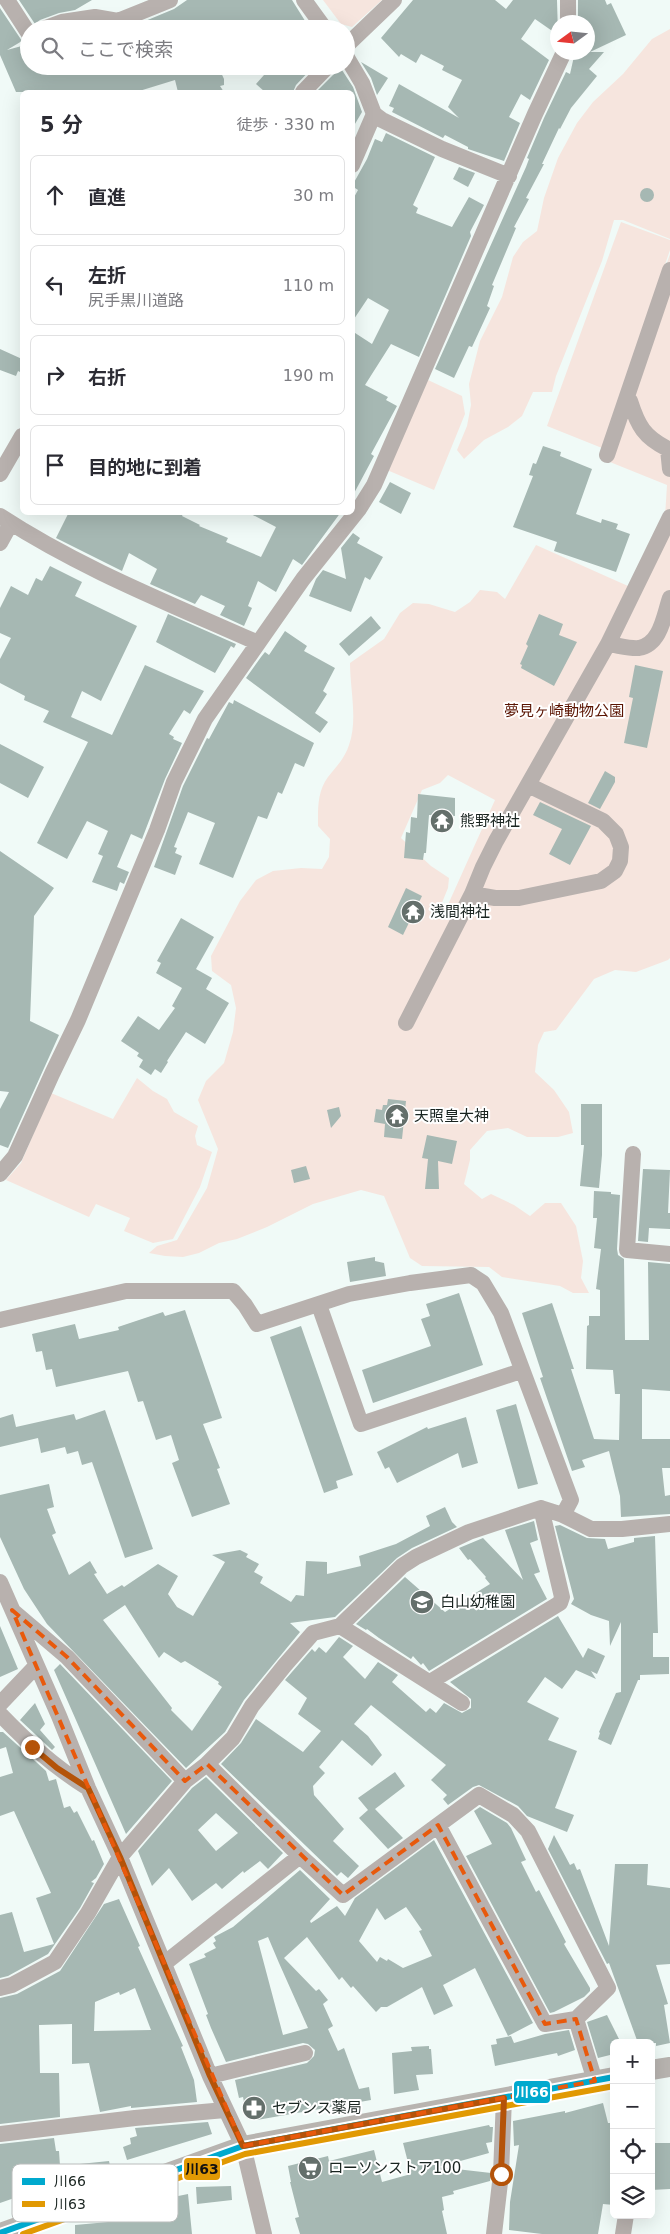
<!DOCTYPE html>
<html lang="ja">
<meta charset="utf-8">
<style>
:root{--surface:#fff;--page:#f7f7f7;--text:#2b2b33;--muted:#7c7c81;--line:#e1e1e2}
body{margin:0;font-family:"DejaVu Sans","Noto Sans JP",sans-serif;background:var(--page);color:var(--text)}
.controls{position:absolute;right:15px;bottom:15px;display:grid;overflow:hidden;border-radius:8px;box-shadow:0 5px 20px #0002}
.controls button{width:45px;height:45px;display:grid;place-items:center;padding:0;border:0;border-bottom:1px solid var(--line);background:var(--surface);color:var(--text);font:25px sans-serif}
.compass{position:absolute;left:550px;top:15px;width:45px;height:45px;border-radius:50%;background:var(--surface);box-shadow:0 5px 20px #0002;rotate:255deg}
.stop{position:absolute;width:15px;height:15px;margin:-11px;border:4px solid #b45309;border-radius:50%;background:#fff}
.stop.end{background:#b45309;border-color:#fff;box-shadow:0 1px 5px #0008}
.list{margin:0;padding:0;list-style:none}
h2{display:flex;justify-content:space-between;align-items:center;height:65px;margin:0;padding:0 20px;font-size:21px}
h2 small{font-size:16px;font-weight:400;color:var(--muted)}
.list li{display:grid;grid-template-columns:32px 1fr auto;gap:15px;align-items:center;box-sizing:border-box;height:80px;margin:0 10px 10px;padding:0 10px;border:1px solid var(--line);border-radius:8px}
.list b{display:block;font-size:19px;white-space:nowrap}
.list p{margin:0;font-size:16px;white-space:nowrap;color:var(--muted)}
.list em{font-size:16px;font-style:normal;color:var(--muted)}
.icon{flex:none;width:28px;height:28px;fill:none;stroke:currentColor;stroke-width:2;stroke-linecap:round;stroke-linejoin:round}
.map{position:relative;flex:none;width:670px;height:2234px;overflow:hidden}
.search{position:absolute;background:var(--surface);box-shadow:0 5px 20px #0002;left:20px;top:20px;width:335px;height:55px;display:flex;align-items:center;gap:12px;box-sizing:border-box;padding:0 18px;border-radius:28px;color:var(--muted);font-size:19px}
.panel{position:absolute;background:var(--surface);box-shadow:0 5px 20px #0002;left:20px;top:90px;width:335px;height:425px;border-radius:8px}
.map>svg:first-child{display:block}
</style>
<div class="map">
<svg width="670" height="2234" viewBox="0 0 670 2234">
<rect width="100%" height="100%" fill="#f0faf7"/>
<path fill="#f6e5de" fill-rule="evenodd" d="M323,0H382L352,27L341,24Z
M670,29V239L623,220H614L602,261L556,376L552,392H533L522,416L508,427L484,440L464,459L457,450L467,426L471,405L469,384L480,341L502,297L513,257L523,242L537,231L544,198L558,158L577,123L593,102L623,74L652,39Z
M621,222L670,240V250L602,448L547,426Z
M670,254V958L668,960L636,972L615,970L594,979L556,1030L544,1032L538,1045L535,1072L554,1090L569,1112L573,1133L558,1137H527L508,1128L487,1131L470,1150V1160L464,1184L482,1199L491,1194L514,1205L530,1216L545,1203H561L576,1226L583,1261L581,1278L589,1293H573L560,1286L502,1277L489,1267L422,1266L410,1258L384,1196L361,1190L313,1204L267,1227L237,1239L219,1243L199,1253L183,1257L165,1256L149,1253L157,1246L177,1240L207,1188L218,1149L198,1100L206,1081L224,1063L233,1032L236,1008L231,985L212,971L211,956L240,901L256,880L273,871L301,868L322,869L329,857L330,839L318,826C318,809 317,792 328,777C336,767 345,758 349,745C358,720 350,689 350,663L384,639L400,613L413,603L429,604L455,612L470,602L480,590L497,592L505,599L536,545L628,586L665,517L667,485L600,458ZM448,775L495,800L442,918L439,910L448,888L449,878L431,866L401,838L422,790L440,783Z
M428,380L462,396L465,414L434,490L387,470Z
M137,1078L153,1091L167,1099L174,1112L198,1126L195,1136L197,1145L212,1152L200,1187L173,1239L153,1243L124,1231L130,1218L96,1204L89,1217L6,1180L21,1163L51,1093L113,1119Z"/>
<path fill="#a6b8b3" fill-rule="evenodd" d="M19,0H92L75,10L59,13L40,20L35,24Z
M187,0H292L307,24L300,29H126L174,9Z
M413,0H495L506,9L513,0H557L558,35L535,19L521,39L549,60L530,100L521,94L509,117L520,123L504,161L468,149V147L445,135L443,138L392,112L394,108L389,106L399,84L459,118L448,107L462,80L442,70L444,66L421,54L416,63L401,54L399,57L381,38Z
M578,0H605L607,5L611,3L626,35L590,52H604L589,69L597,76L571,108L560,129L559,128L542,164H544L526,198L529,199L514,227L516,228L492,285L494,286L487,306L490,308L472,347L469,346L454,378L435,369L526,167L529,159L527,158L544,118L566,72L570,74L575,52H588V22H580L578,18Z
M0,8L22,41L7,50L29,44V66H218L224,79V85L220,86L224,92H178L175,80L136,92H16L0,55Z
M361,62L388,78L377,95L371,78Z
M272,66H314L296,85L293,92H265L256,84Z
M338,66L342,70L353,87L362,112L352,129V92H316L335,73Z
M386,133L435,157L413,205L418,208L416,213L452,227L469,197L484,205L470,232L471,236L419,357L391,344L365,385L388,397L386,400L397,406L371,454L374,456L352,497V331L372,344L389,310L368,298L352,322V201L358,190L352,186L367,159L375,139L382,142Z
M459,167L475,173L468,187L453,179Z
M640 195a7 7 0 1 1 14 0a7 7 0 1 1-14 0Z
M0,349L22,359V373L18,371L16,376L0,370Z
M543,446L561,452L560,456L592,469L576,514L601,523L602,519L618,524L616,529L630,534L616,572L554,551L557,542L513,527L533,476L529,475L533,463L536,464Z
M390,482L411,493L401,514L379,502Z
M69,512H184L182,516L200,525L199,526L228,538L226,542L261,557L276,527L247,512H341L302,565L293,559L276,592L258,581L248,606L252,608L244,626L220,615L225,606L201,595L195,604L150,584L157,569L129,553L122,571L56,538Z
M353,533L360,538L357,543L383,557L370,580L365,577L351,612L309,596L316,579L323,570L346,579L341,548Z
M50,566L82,582L75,596L137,626L101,701L82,691L71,717L112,735L145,665L204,691L190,714L184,710L169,734L174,737L173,739L182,743L165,779L142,839L131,834L117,867L129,872L124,884L120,882L117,891L92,882L103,856L98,854L108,831L87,821L67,859L37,843L88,742L43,722L49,711L24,700L25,696L0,683V659L11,638L0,633V608L11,586L28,595L36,578L42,581Z
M168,614L236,644L234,648L231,646L215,673L156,642Z
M539,614L563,624L559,635L577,642L554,686L521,668L522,665L520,664L528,646L526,644Z
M371,616L381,628L349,656L339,644Z
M285,631L307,646L304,651L335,668L323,691L327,694L315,713L328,722L320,733L246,678L261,657L265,652L269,655Z
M635,665L663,671L647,748L624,743L633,698L629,697Z
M234,700L314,743L304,767L295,763L282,794L278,792L267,819L258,816L233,878L199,864L215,823L188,812L174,847L177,848L175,853L182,856L175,875L154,867L183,786L207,738L209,739L229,702L233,704Z
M0,744L44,767L28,798L0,783Z
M605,771L615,777V782L600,809L588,803Z
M418,794L455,798V816L429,815L426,853H424L423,860L404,858L406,832L410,833L411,817L417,818Z
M540,802L591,826L570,865L549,854L562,829L533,815Z
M0,851L54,888L34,916L30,1021L59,1035L8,1148L0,1145V1109L9,1092L0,1091Z
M406,888L422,896L403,935L388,927Z
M181,918L214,937L196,969L212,978L206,989L229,1003L205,1044L186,1032L167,1061L168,1062L161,1073L155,1069L151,1075L139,1067L143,1060L137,1056L139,1053L121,1041L138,1016L159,1030L175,1008L172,1006L182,988L156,973L161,963L157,961Z
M388,1099L406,1101L402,1139L384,1137L385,1124L374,1122L376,1109L382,1110L383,1105H387Z
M581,1104H602V1155L599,1188L580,1186L584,1145H581Z
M339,1107L341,1116L331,1128L327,1110Z
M427,1135L457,1141L452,1164L438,1161L439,1189H425L428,1159L422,1158Z
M306,1166L310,1179L294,1183L291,1170Z
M643,1169L670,1170L668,1213H670V1229L649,1228L648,1242L638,1241Z
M594,1191L611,1192V1194L620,1195L617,1249L618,1255L624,1259L625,1340H649L648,1262L670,1264V1391L642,1389V1439H670V1468H662L665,1496L670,1495V1514L621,1517L620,1496L609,1451L582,1460L585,1467L572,1471L540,1378L543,1377L522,1313L552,1303L574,1369H571L594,1439L619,1440L620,1394H615L613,1370L586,1369L587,1326L589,1325V1316H600V1290L596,1289L601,1249L594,1248L597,1218H593Z
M375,1257V1261L384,1263L386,1276L350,1282L347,1262Z
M459,1293L483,1365L373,1403L362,1370L431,1346L421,1319L430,1316L426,1304Z
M185,1310L222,1418L203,1424L220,1468L217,1469L230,1504L192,1517L172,1463L179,1460L171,1435L156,1440L143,1401L138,1402L128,1371L56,1387L52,1369L46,1370L42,1351L36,1352L32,1334L75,1324L79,1339L119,1330L118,1327L163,1312L165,1316Z
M301,1326L353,1475L336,1481L338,1488L324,1493L270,1337Z
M516,1404L538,1484L518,1489L496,1410Z
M105,1410L153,1549L125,1558L92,1462L82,1465L78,1451L67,1454L65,1447L41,1453L38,1438L0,1447V1418L13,1414L16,1427L74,1414L76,1420Z
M466,1417L478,1463L462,1468L458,1453L397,1483L389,1467L385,1469L377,1452L427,1427L428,1429Z
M49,1484L54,1507L47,1509L56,1533L52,1535L69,1575L90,1561L97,1573L94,1574L107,1594L122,1585L124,1587L158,1564L178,1576L168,1594L177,1607L193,1616L225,1562L212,1555L240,1550L248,1554L246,1557L259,1564L254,1572L263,1577L260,1583L291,1602L296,1595L304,1596L306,1561L327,1562V1574L361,1566L359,1556L396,1544L430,1526L426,1516L445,1507L452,1522L457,1527L412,1548L397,1558L335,1617L290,1623L300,1632L244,1700L225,1732L186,1768L47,1624L24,1589L0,1537V1495ZM125,1605L159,1658L164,1652L181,1663L185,1661L219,1682L218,1684L222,1687L192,1731L171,1710L172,1708L103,1620Z
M534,1521L538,1540L530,1543L540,1572L534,1574L547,1599L429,1671L423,1663L421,1665L413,1656L411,1659L379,1638L367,1629L366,1630L356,1624L405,1577L445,1612L490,1584L485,1578L486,1577L470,1559L468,1560L459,1548L483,1538L523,1580L505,1530Z
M560,1525L587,1538L605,1539L608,1549L634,1542V1538L655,1536L658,1633H653V1657H669V1674L640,1675V1680H638L611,1745L598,1739L600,1733L599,1732L616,1693L621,1692V1622L610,1646L609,1621L591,1615L571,1604L574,1599L555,1526Z
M558,1616L583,1658L588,1648L605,1656L597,1674L591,1671L596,1679L576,1670L562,1689L545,1677L527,1702L559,1718L548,1740L577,1751L555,1808L574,1815L567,1832L527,1816L518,1806L479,1785L473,1787L448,1805L443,1799L447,1795L431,1780L446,1765L371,1705L354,1724L368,1736L382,1755L372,1766L342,1740L319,1767L325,1773L313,1786L314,1795L344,1829L333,1841L359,1866L348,1878L341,1872L337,1876L221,1764L241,1743L256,1719L303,1752L321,1731L298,1714L307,1698L285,1680L312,1649L315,1652L319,1647L326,1653L339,1637L353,1646L343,1657L365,1679L378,1662L398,1675L392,1682L426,1712L430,1708L436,1713L444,1703L462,1713L471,1708V1699L450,1682Z
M0,1626L18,1669L0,1677Z
M60,1664L172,1781L126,1834L54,1670Z
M35,1703L45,1724L40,1730L55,1747L52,1750L20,1720Z
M0,1732H3L46,1771L49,1781L56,1779L64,1808L70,1806L74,1813L77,1811L92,1841L94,1840L104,1864L96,1878L91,1882L94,1883L80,1908L48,1954L8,1976L0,1978V1915L12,1912L24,1952L54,1944L36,1898L51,1893L14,1811L0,1816V1777L13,1773L6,1747L0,1749Z
M395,1772L405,1786L375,1809L403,1838L388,1849L359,1818L368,1810L358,1798Z
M206,1777L283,1853L268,1869L260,1861L244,1873L243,1871L222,1889L216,1883L192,1901L169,1868L152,1886L138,1851L192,1788ZM216,1813L238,1833L216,1851L198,1830Z
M480,1807L507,1823L511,1828L526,1860L521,1862L536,1892L539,1890L566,1942L564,1944L590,1988V1991L584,1997L554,2012L550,2013L466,1856L492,1844L474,1811Z
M554,1835L570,1865L574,1863L577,1870L580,1869L609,1946L615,1864H648L647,1885L670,1888V1964L656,1965L668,2004L664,2005L670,2043L656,2046V2043H638L609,1963L607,1964L548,1849Z
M434,1840L533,2023L508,2036L475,1968L443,1985L453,2006L434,2015L422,1987L387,2007H381L376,2012L353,1986L351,1988L342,1977L339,1980L307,1937L284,1958L316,1991L319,1989L328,2000L323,2004L333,2026L328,2029L338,2051L344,2048L359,2089L369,2087L371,2100L257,2120L246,2112L243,2097L239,2098L235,2080L307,2063L314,2056L315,2050L308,2044L303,2043L226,2062L211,2028L206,2015L208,2014L189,1964L206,1957L204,1954L216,1948L213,1943L216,1941L214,1937L233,1927L300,1870L330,1899L310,1921L311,1923L337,1906L345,1916L355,1898ZM406,1907L422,1930L419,1931L432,1956L403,1968L388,1959L387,1961L380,1957L377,1962L359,1941L377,1908L385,1920ZM268,1937L279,1963L308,2028L283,2035L258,1941Z
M119,1899L140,1946L138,1947L183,2046L181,2047L194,2080L197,2102L131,2108V2106L100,2112L89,2063L72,2064V2024L39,2025L40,2073H59L60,2117L0,2124V1998L17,1994L60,1971L104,1904ZM135,1988L151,2030L94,2031L95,2002L119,1992L120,1995Z
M607,2015L621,2043H614V2054L598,2058L587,2022Z
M569,2030L575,2050L558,2056L557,2053L495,2066L491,2045L497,2044L496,2039L511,2036L514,2043L545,2034Z
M429,2046V2049H431L433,2074L416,2075L419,2090L394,2094L392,2053L412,2051L411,2047Z
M603,2103L608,2123H614V2205L603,2204L598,2234H542L509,2230L510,2202L519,2145L514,2146L513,2121L565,2111V2113Z
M208,2122L212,2134L127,2160L123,2147L131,2144L130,2138L137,2136L135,2128Z
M489,2125L490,2127H493L492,2142L486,2143L489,2153L439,2167L491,2173L490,2181L453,2191L454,2194L442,2197L444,2210L442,2211L447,2234H300L295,2218L299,2217L290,2182H291L288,2166L328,2156L329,2161L374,2150L382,2182L411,2174L403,2143Z
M54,2138L56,2151H59L60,2166L109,2161L110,2166L55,2185L38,2187V2191L19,2193L20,2196L0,2203V2144Z
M651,2143H670V2189L651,2190Z
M231,2186L232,2200L197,2204L196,2187Z
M188,2194L192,2234H75V2225L108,2222L107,2218L147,2214L150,2213L149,2205H154V2201Z"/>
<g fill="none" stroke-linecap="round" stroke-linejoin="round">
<path stroke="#b8b1ae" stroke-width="16" d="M7,0L29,34
M304,0L325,29
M568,0V22
M43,29L62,22L95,17L118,21L170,0
M346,46L394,0
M346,56L362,83L374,114L382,120L442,149L509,176
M303,92L328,66
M352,165L374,114
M627,398L630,401C638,426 644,437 668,449L670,469
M607,455L670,270
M0,474L22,436
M0,516C81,569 171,604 258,643
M0,543L11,523
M608,644C617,645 630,649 639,648C661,644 664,615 670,598
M472,894L495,898H519L601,881L615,871L620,861L621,847L616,834L603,821L528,785
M406,1023L472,894L483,867L496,841L608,644L670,517
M633,1154L627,1250L670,1254
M0,1174L15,1156L52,1074L78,1020L157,830L174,782L205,719L303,579L359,509L374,485L535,114L564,52
M319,1305L361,1424L521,1371
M0,1320L126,1291H233L245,1305L257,1324L349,1294L410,1283L471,1275L483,1283L501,1313L571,1500L563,1515
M0,1582L59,1716L88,1788L120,1857L210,2076L243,2146L264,2234
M14,1612L67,1657L185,1781
M340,1626L462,1703
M430,1682L560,1603L562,1597L541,1508
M0,1704L36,1666
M0,1714C28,1743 53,1766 88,1788
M207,1764L300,1856L343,1895L479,1795L513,1815L528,1831L608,1988L576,2019L595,2081
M438,1825L545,2024L576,2019
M165,1963L300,1856
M0,1988L12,1985L55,1962L88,1913L120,1857L185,1781L207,1764L233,1738L252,1706L285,1665L313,1633L340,1626L402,1566L416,1557L469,1532L541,1508L563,1515L591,1529H622L670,1524
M210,2076L305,2053
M0,2134L135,2118L225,2110
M494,2234L501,2174L504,2098
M623,2234L626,2215"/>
<path stroke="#b8b4b0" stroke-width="20" d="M651,2070L670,2067
M0,2233L243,2146L614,2077"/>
<g stroke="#fff" stroke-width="10">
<path id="bus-1" d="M0,2233L243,2146L614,2077"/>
</g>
<g stroke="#fff" stroke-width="10">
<path id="bus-2" d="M23,2234L245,2154L614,2086"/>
</g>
<use href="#bus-1" stroke="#00a9ce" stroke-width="6"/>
<use href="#bus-2" stroke="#e19903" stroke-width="6"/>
</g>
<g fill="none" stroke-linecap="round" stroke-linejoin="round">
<path stroke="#b45309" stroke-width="6" d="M32,1747L57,1768L88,1788L120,1857L210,2076L243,2146L504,2098L501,2174"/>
</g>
<path fill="none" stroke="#e8590c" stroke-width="4" stroke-dasharray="10 6" stroke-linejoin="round" d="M12,1610L67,1657L185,1781L207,1764L343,1895L438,1825L545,2024L576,2019L595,2081L243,2146Z"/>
<defs>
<g id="temple-disc" transform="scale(1.25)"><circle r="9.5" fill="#646f6b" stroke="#fff"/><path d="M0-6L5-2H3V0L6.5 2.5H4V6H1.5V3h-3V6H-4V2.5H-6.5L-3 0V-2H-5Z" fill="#fff"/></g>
<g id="school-disc" transform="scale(1.25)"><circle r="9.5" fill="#646f6b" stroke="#fff"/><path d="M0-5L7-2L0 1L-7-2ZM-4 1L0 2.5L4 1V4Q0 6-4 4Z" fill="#fff"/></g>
<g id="pharmacy-disc" transform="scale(1.25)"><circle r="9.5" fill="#646f6b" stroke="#fff"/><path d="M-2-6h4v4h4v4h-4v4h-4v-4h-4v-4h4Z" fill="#fff"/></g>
<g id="supermarket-disc" transform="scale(1.25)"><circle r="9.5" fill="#646f6b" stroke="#fff"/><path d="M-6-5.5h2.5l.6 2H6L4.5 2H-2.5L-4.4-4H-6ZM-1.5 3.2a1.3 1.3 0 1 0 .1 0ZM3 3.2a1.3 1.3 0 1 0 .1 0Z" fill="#fff"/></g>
</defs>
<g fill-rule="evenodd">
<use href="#temple-disc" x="442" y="821"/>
<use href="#temple-disc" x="413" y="912"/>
<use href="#temple-disc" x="397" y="1116"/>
<use href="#school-disc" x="422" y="1602"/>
<use href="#pharmacy-disc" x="254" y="2108"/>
<use href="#supermarket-disc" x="310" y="2168"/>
</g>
<g text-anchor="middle" stroke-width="4" stroke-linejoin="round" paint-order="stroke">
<g font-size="15" fill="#5a1402" stroke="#fff">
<text x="564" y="716">夢見ヶ崎動物公園</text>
</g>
<g font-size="15" fill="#192420" stroke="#fff" text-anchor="start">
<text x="460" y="826">熊野神社</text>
<text x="430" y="917">浅間神社</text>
<text x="414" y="1121">天照皇大神</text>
<text x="440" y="1607">白山幼稚園</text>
<text x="272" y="2113">セブンス薬局</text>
<text x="328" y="2173">ローソンストア100</text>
</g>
</g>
<rect x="12" y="2164" width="166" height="58" rx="8" fill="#fff" stroke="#babdbc" stroke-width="1"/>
<rect x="22" y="2178" width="23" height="7" fill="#00a9ce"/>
<rect x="22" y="2201" width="23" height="6" fill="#e19903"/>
<g font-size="14" fill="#192420">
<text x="54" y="2186">川66</text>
<text x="54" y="2209">川63</text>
</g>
<g stroke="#fff" stroke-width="2">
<rect x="513" y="2080" width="38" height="24" rx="5" fill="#00a9ce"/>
<rect x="183" y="2157" width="38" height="24" rx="5" fill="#e19903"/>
</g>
<g font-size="14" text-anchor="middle" font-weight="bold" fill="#fff">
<text x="532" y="2097">川66</text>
</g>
<g font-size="14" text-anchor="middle" font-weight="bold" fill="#111">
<text x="202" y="2174">川63</text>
</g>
</svg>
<div class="controls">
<button>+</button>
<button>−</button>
<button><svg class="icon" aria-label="locate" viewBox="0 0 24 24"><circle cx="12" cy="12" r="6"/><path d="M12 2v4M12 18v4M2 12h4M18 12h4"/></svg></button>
<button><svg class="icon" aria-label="layers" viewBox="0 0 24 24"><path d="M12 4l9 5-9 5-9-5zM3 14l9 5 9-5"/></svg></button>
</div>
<svg class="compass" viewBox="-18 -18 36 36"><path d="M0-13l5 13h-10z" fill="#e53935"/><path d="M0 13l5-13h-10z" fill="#7c7c81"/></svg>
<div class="stop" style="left:501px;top:2174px"></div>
<div class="stop end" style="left:32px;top:1747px"></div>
<div class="search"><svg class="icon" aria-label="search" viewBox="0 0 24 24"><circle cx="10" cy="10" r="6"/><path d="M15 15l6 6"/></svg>ここで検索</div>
<section class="panel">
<h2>5 分<small>徒歩 · 330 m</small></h2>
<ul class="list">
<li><svg class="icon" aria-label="ahead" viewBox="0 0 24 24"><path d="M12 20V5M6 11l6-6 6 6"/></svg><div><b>直進</b></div><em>30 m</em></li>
<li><svg class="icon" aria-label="left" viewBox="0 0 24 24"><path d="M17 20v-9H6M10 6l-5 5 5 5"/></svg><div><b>左折</b><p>尻手黒川道路</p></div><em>110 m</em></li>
<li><svg class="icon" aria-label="right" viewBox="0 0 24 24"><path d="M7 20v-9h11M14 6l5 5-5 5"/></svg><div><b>右折</b></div><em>190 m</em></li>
<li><svg class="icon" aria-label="arrive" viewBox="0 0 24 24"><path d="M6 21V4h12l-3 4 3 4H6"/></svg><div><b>目的地に到着</b></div></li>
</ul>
</section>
</div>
